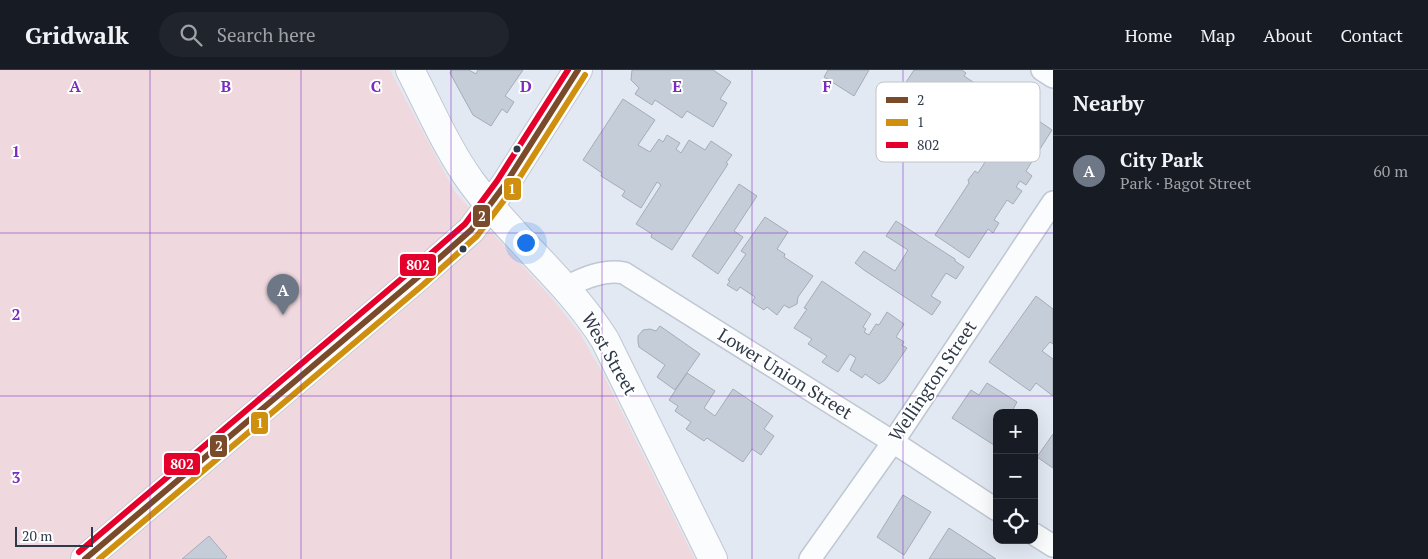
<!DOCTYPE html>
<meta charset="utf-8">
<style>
:root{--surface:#171b24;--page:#20242c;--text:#f1f3f6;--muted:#9ea1a6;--line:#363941;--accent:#6d7785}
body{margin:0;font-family:"PT Serif",serif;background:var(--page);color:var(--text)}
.controls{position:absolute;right:15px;bottom:15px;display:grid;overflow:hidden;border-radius:10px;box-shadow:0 5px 20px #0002}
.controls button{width:45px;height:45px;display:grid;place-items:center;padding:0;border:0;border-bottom:1px solid var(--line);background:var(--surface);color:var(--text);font:25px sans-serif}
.scale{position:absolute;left:15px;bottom:12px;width:78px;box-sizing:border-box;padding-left:5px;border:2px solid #2e394a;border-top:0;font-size:14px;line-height:18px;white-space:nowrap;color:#2e394a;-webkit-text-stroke:4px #fff;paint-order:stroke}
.you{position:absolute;left:525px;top:172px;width:18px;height:18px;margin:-12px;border:4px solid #fff;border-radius:50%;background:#1a73e8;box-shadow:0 0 0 8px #1a73e833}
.badge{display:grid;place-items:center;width:32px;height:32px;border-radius:50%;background:var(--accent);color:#fff;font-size:16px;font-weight:700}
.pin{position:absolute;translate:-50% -41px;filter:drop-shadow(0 1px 2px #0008)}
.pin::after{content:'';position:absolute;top:26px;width:18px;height:15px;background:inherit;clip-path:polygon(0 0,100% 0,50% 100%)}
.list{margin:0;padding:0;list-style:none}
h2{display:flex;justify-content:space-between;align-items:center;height:65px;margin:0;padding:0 20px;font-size:21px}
h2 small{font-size:16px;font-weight:400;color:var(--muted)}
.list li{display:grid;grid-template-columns:32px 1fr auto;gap:15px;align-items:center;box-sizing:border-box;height:70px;padding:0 20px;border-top:1px solid var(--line)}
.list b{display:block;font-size:19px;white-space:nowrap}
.list p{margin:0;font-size:16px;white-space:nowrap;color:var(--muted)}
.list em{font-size:16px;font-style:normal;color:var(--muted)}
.icon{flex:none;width:28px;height:28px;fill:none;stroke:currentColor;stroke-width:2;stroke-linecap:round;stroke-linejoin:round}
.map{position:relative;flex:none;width:1053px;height:489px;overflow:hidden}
header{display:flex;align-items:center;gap:30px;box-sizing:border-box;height:70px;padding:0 25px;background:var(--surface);border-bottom:1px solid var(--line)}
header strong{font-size:24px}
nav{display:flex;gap:28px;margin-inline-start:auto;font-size:18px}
.search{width:350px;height:45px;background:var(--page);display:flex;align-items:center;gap:12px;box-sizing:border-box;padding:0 18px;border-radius:28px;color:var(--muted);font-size:19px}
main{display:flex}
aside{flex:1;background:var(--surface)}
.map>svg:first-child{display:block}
</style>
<header>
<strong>Gridwalk</strong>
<div class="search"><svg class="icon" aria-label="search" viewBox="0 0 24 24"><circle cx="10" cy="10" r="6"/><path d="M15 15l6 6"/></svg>Search here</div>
<nav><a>Home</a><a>Map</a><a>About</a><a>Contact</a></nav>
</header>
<main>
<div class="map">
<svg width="1053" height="489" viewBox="0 0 1053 489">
<rect width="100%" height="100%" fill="#e3e9f3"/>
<path fill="#efd9de" d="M0,0H390L455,122L551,227L580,263L602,302L695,489H0Z"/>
<path fill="#c5cdd9" stroke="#a4acb8" d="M451,0H469L476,4L478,0H523L505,26L514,32L507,43L502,39L491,56L473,45L450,3Z
M632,0H713L731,12L720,29L727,33L713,57L687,41L682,48L655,30L652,35L635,24L639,18L631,10Z
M828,0H869L854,26L824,7Z
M914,0H962L966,3L964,6L976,14L973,20L975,22L957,51L955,50L949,59L937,51L917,82L903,73L898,81L888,75L894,66L888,62L900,43L904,45L917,26L903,17Z
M623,29L655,50L638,75L650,82L659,69L663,72L667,65L680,73L676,79L681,83L689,70L705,80L711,71L732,85L726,93L728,94L672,180L651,167L652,164L636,154L661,115L657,112L641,138L622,126L625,121L601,106L602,103L583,90Z
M1020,38L1052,60L1026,101L1032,106L1026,115L1020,111L1016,117L1022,121L1013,134L1007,130L994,150L999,153L993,163L988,159L969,188L935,165L969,113L968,110L975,101L978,103Z
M739,114L757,126L734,161L743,167L718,204L692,186Z
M765,147L788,162L777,179L785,184L784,187L813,206L798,227L797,234L789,238L784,235L777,245L767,237L764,240L752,232L755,227L740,217L737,221L727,215L730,211L728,210L746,184L741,181Z
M896,151L955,189V191L964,197L956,209L946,203L931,226L941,232L932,245L864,200L855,193L864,181L895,201L908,180L886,166Z
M822,211L871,244L863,257L866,259L864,262L869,265L876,254L879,255L887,242L904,254L896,267L904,272L902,275L907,278L885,310L879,314L865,304L862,308L850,300L856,288L850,284L838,302L822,292L827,286L808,274L812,269L794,258L807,239L804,238Z
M1036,226L1053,239V274L1050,272L1042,281L1053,289V326L1036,313L1030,321L989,292Z
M660,256L700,284L675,320L657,307L665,295L639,277L638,272V266L643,260L650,259L656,261Z
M687,303L715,321L704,338L715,346L733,319L773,346L764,359L774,366L761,385L752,379L743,392L707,368L704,371L686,359L691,352L675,341L678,336L669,330Z
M987,313L1017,332L1011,343H997V377L952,348L971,320L979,325Z
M1053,364V398L1037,387Z
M903,425L931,442L904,485L877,467Z
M949,458L996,489H929Z
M209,466L227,487L225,489H182Z"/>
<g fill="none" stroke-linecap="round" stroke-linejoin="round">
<g stroke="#bfc7d3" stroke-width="24">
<path id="street" d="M1042,0L1053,7
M566,217C584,208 604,199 624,203L893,372L997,440
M1034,464L1053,476
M810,489L893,372L1053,132"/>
</g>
<g stroke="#bfc7d3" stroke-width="30">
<path id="secondary" d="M410,0C430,38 447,79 472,113C513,169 568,211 605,270L713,489
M85,489L418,207L471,160L504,116L578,0"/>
</g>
<use href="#street" stroke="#fbfcfd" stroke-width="21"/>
<use href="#secondary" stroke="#fbfcfd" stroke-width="28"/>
<g stroke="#fff" stroke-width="10">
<path id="bus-1" d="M85,489L418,207L471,160L504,116L578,0"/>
</g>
<g stroke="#fff" stroke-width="10">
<path id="bus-2" d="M99,489L424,214L477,166L511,121L585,5"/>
</g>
<g stroke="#fff" stroke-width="10">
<path id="bus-3" d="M79,482L412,200L465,154L497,111L568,0"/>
</g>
<use href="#bus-1" stroke="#7a4b2a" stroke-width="6"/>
<use href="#bus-2" stroke="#cf900f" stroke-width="6"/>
<use href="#bus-3" stroke="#e4002b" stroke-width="6"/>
</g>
<path fill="none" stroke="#7b2cbf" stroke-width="1" stroke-opacity="0.55" d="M150,0V489M301,0V489M451,0V489M602,0V489M752,0V489M903,0V489M0,163H1053M0,326H1053"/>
<g fill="#2e394a" stroke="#fff" stroke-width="2">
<circle cx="517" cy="79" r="4.5"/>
<circle cx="463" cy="179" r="4.5"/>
</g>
<g text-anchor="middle" stroke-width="4" stroke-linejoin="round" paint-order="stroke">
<g font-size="18" fill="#2e394a" stroke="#fff">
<text transform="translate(609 284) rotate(60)" y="6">West Street</text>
<text transform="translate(785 304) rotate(32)" y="6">Lower Union Street</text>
<text transform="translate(933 311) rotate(-56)" y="6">Wellington Street</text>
</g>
</g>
<rect x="876" y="12" width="164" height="80" rx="8" fill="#fff" stroke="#c0c4c9" stroke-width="1"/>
<rect x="886" y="27" width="22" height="6" fill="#7a4b2a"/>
<rect x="886" y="49" width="22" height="7" fill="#cf900f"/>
<rect x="886" y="72" width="22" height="6" fill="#e4002b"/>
<g font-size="14" fill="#2e394a">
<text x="917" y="35">2</text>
<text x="917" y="57">1</text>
<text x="917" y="80">802</text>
</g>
<g font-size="16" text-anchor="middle" font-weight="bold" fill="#7b2cbf" stroke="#fff" stroke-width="4" stroke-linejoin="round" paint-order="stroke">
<text x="75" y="22">A</text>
<text x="226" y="22">B</text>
<text x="376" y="22">C</text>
<text x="526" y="22">D</text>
<text x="677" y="22">E</text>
<text x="827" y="22">F</text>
<text x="16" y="87">1</text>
<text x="16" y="250">2</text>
<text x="16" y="413">3</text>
</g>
<g stroke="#fff" stroke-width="2">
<rect x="503" y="107" width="19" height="24" rx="5" fill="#cf900f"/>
<rect x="472" y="134" width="19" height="24" rx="5" fill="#7a4b2a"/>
<rect x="399" y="183" width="38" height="24" rx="5" fill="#e4002b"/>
<rect x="250" y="341" width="19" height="24" rx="5" fill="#cf900f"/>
<rect x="209" y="364" width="19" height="24" rx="5" fill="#7a4b2a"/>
<rect x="163" y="382" width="38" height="24" rx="5" fill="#e4002b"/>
</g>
<g font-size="14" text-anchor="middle" font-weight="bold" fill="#fff">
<text x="512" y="124">1</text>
<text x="482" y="151">2</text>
<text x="418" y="200">802</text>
<text x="260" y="358">1</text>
<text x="219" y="381">2</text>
<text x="182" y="399">802</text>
</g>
</svg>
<div class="controls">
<button>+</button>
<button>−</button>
<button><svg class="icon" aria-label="locate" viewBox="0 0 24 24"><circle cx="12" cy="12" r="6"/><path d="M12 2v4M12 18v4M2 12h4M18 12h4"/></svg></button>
</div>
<div class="scale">20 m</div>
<div class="you"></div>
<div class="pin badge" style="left:283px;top:245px">A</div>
</div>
<aside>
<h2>Nearby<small></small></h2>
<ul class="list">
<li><span class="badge">A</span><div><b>City Park</b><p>Park · Bagot Street</p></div><em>60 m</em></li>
</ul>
</aside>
</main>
